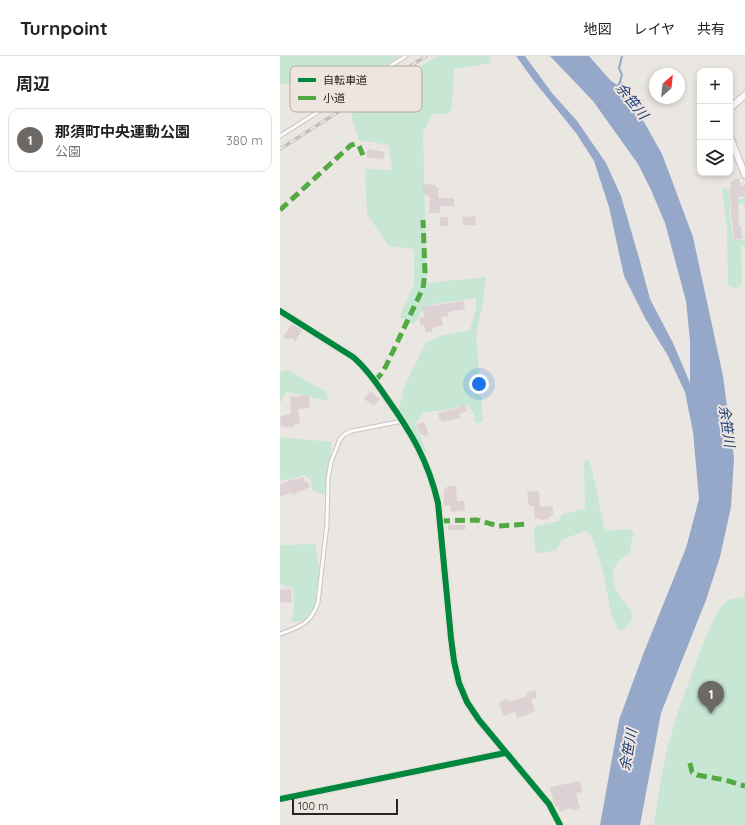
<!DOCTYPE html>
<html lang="ja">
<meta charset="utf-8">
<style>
:root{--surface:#fff;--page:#f2f2f2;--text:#222;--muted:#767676;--line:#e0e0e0;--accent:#6b6865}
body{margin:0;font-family:Quicksand,"Noto Sans JP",sans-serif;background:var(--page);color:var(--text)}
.controls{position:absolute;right:12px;top:12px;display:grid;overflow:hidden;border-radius:8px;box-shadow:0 2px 6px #0003}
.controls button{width:36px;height:36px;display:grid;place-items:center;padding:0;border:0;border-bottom:1px solid var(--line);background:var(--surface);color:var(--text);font:20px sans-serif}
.compass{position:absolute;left:369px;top:12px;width:36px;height:36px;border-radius:50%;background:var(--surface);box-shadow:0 2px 6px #0003;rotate:27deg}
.scale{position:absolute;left:12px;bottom:10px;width:106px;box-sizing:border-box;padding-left:4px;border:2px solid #272421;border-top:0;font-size:11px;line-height:14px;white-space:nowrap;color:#272421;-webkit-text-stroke:3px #eee6de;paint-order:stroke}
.you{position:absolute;left:199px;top:328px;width:14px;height:14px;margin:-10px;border:3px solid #fff;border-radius:50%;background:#1a73e8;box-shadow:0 0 0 6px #1a73e833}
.badge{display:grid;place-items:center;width:26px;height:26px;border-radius:50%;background:var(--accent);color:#fff;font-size:13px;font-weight:700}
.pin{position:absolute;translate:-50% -33px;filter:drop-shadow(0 1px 2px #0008)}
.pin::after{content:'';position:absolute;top:21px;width:14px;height:12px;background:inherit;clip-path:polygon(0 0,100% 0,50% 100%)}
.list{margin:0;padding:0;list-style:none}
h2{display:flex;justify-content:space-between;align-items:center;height:52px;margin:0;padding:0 16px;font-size:17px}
h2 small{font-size:13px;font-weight:400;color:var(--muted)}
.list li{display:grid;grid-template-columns:26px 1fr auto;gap:12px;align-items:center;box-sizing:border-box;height:64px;margin:0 8px 8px;padding:0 8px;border:1px solid var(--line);border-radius:12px}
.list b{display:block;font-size:15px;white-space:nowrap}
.list p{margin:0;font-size:13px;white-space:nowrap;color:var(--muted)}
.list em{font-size:13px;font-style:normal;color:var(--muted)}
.icon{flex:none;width:22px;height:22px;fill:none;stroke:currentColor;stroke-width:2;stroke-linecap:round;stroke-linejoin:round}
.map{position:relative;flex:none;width:465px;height:769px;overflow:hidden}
header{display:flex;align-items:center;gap:24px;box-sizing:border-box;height:56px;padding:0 20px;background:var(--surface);border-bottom:1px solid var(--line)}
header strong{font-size:19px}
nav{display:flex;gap:22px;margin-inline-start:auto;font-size:14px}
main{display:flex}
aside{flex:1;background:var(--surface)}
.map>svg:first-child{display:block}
</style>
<header>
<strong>Turnpoint</strong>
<nav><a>地図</a><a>レイヤ</a><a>共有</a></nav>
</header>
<main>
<aside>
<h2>周辺<small></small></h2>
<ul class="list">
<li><span class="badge">1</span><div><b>那須町中央運動公園</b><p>公園</p></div><em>380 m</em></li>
</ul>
</aside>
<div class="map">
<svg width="465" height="769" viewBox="0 0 465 769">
<rect width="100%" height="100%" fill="#eae6e2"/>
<path fill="#c8e6d4" d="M0,0H120L67,33L0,28Z
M158,0H210L211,7L174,13L172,50L169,58H152L143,76L147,227L206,221L202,252L196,278L203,366L199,367L195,366L194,357L188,350L142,357L139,364L134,367L147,396L144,397L119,353L124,331L146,286L163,279L190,274L196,251V242L154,248L142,255L134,268L119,261L134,229V193L109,190L87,158L85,113L112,114L109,89L79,84L71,60L75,52Z
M442,132L447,133L450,146L465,142V147L450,149C449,160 452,171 453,183L462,184L465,182V189L461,191L462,226L459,231L454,232L448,228L447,172Z
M7,314L45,335L49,345L7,336L0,347V316Z
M0,381L52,386L44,439L32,434L31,424L25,419L0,425Z
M306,404L310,405L325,475L349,473L354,476L349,498C346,500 341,502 339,505C324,520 341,545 352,555L351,565L342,575L338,574L331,557L324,521L316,492L311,479L305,475L281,484C280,487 279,491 277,493C273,496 259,498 255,496L254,474L256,470L279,465L282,458L305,453L304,406Z
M35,488L39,513L36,541L34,552L24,565L11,566L14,552L13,532L0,528V489Z
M465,540V769H374C378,740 383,707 391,679C401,644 415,610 428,575H431L430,572C434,563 439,549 449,544C453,542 460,542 465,540Z"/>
<path fill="#96a8c9" d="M236,0H245L272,37L297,65L326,107L341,140L359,202L370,243L393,287L410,327V284L406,245L385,167L371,134L358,108L313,45L270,0H309L330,24L337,29L341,23L343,35L355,50L382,98L413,181L443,320L454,402L451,451L440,501L426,544L381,657L360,769H320L339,664L364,596L406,492L419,443L413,376L405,336L388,300L365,262L344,220L329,151L314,105L296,77L254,25Z"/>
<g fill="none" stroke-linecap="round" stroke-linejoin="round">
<path stroke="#96a8c9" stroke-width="2" d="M340,25L342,19L339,12L342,0"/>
</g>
<path fill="#ded1d4" d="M88,93L105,96L103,103L86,101Z
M459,122L461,130L465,129V140L458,142L459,170H461L462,183H454L452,163H451V145L448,133L451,132L450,126L453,125L452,124Z
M143,128L156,129V132H159L158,142H174V150H160V157H149L150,141L146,140V138L143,137Z
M195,160L196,169H183L182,161Z
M160,161H168V170H160Z
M184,245L185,253L168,256L169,260L161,261L163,269L152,272L153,275L146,277L144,269H141L139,262L145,261L142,252L149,249L150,250Z
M12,268L22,274L15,285L10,281L9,284L3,281Z
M90,335L100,343L94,350L84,343Z
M29,339L30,352L18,353L20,367L14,368V370L4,372V370L1,371L0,360L11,358L10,341Z
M185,349L187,355L179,358L180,362L162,366V364L160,365L158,357L180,352V350Z
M144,366L149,378L144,381L142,378L141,379L136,369Z
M23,421L25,426L27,425L30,431L12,439L11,436L0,441V429L14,422L15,424Z
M167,430H176L177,445H184L185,454L171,456L170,449L164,450V433H167Z
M259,435L260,451L273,450V460H269L270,463L259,464L258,462L255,463L254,450H249L247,436Z
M168,469H185V474H168Z
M11,533L12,547L0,546V534Z
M255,634L257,642L251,643L255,655L251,656L252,657L237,662L235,656L223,660L219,646L228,643L229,646L247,640L246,637Z
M300,725L302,736L296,737L300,752L292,755L291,752L279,756L278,750L276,751L274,748L270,731Z"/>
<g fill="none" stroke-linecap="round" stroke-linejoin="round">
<g stroke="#c8c4c1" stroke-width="5">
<path id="lane" d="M0,80L126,0
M0,578C20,571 32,567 38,546L47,468L48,423L51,406L60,383L65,378L72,375L123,365"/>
</g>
<g stroke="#c8c4c1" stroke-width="8">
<path id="street" d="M450,52L465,39
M450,81L465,119
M0,255L73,301C86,312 96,326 106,341C131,376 148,404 158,447L171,582L174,605L179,627L187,646L199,664L269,748L280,769
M0,743L225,697"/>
</g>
<use href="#lane" stroke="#fcfbfb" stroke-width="3"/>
<use href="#street" stroke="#fcfbfb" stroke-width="6"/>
<g stroke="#c1c0be" stroke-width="3.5">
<path id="rail" d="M0,93L146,0"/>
</g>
<use href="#rail" stroke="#eee6de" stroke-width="2" stroke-dasharray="6" stroke-linecap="butt"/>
<path stroke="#53aa43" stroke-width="5" stroke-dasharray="10 5" stroke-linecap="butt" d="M0,154L71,89L75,88L79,90L83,99
M95,325L101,318L106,310L143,232L145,217L143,164
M160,465L197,464L218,470L249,468
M410,707L412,716L417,719L445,724L465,730"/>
<g stroke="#eee6de" stroke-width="8">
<path id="cycleway" d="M0,255L73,301C86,312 96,326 106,341C131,376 148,404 158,447L171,582L174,605L179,627L187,646L199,664L269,748L280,769
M0,743L225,697"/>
</g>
<use href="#cycleway" stroke="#00873e" stroke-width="6"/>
</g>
<g text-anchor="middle" stroke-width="4" stroke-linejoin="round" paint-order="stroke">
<g font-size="14" font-style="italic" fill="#1c3e79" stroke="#eee6de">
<text transform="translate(352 45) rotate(51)" y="5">余笹川</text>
<text transform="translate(447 370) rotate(82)" y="5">余笹川</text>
<text transform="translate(348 694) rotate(-80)" y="5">余笹川</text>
</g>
</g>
<rect x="10" y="10" width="132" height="46" rx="6" fill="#eee6de" stroke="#b2aca5" stroke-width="1"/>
<rect x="18" y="22" width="18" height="4" fill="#00873e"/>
<rect x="18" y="40" width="18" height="4" fill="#53aa43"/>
<g font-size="11" fill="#272421">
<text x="43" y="28">自転車道</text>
<text x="43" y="46">小道</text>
</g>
</svg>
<div class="controls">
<button>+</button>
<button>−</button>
<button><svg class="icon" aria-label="layers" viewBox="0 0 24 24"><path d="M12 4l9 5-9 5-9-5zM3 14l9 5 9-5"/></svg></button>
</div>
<svg class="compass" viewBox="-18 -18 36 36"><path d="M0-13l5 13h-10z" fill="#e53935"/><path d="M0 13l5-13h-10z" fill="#767676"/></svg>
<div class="scale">100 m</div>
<div class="you"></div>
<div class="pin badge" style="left:431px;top:658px">1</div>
</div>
</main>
